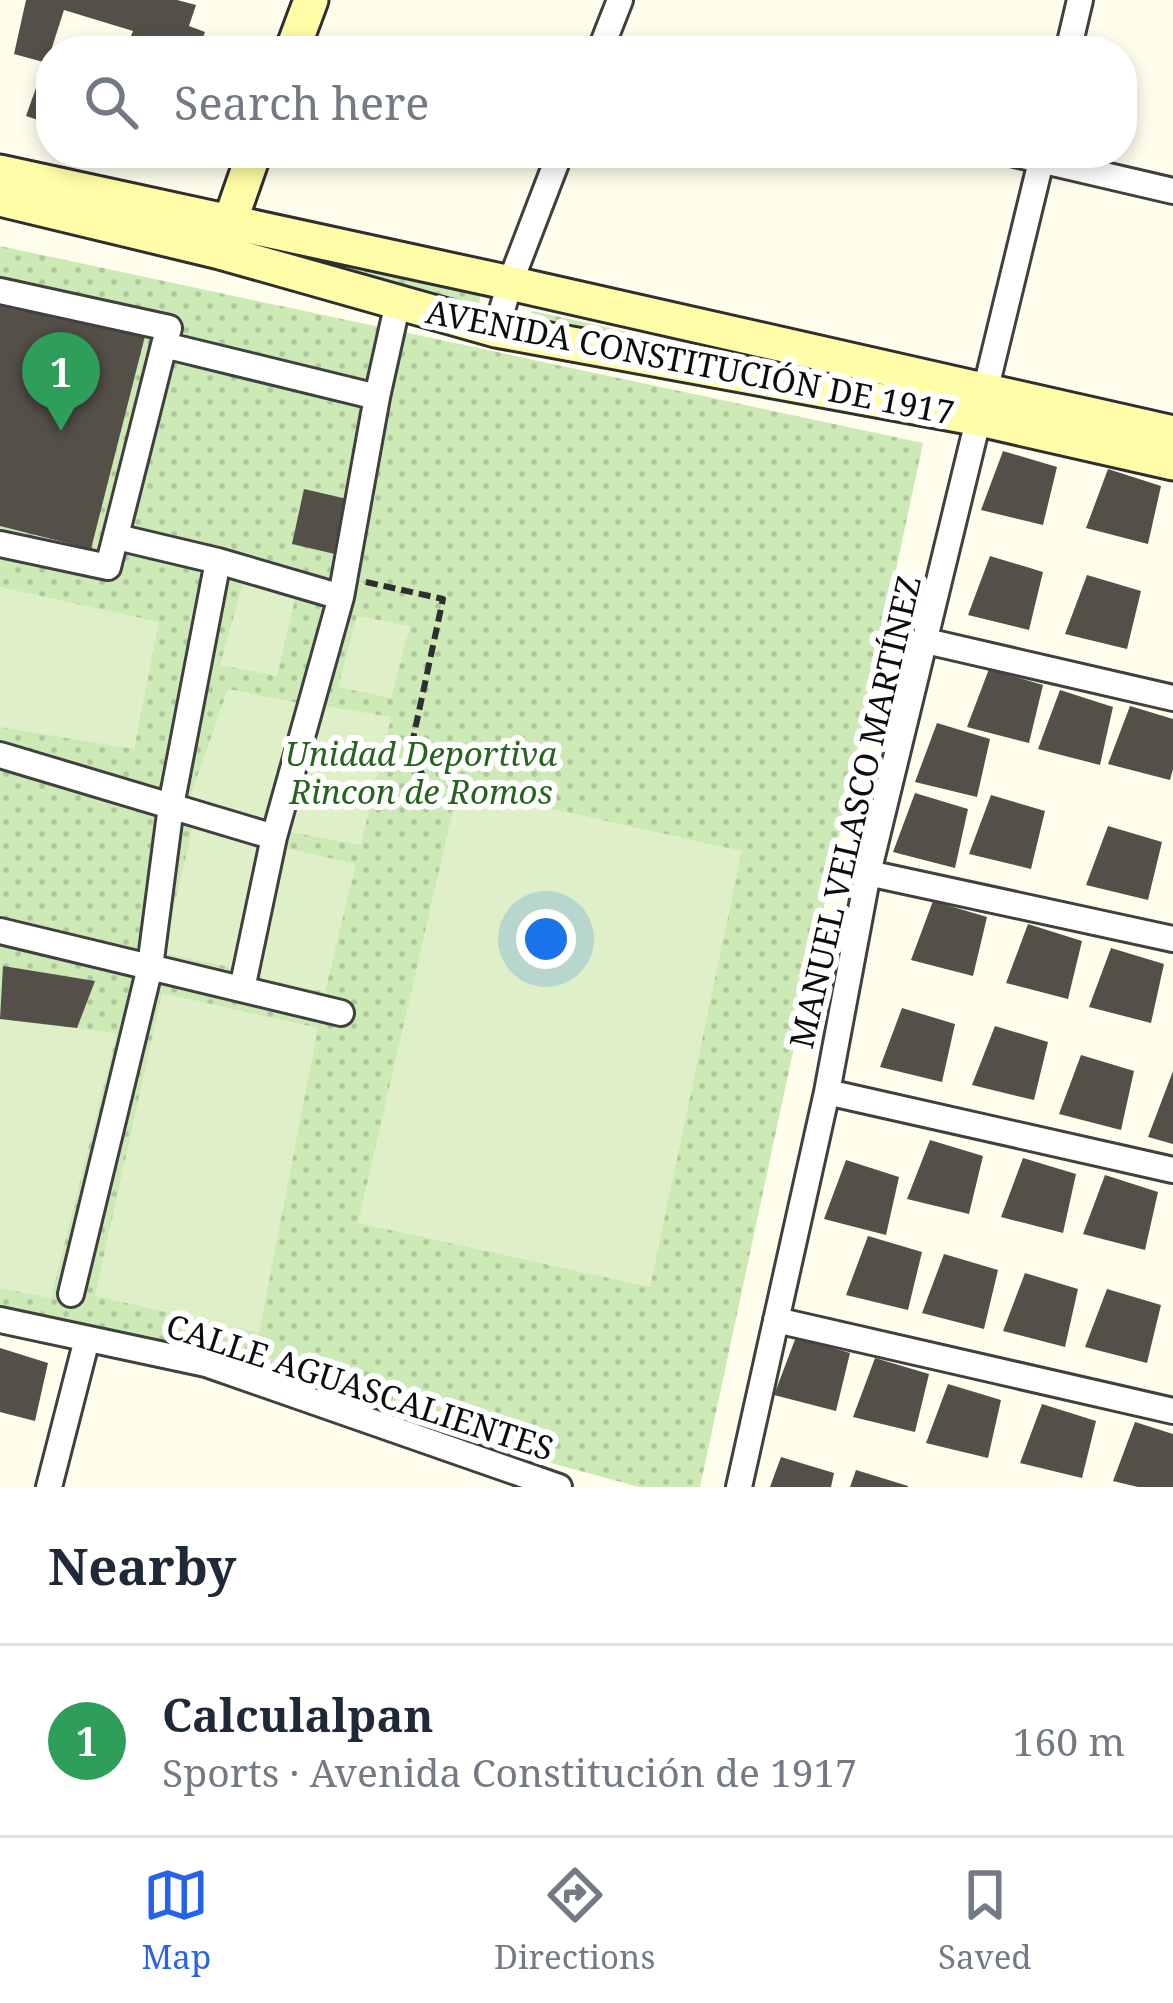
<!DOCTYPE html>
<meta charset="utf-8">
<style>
:root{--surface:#fff;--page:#f2f2f3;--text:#1f2937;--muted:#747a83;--line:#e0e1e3;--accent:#2563eb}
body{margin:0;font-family:"Noto Serif",serif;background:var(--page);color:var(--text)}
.you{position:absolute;left:546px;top:939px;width:42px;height:42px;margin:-30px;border:9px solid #fff;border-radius:50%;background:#1a73e8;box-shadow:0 0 0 18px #1a73e833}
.badge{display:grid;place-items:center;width:78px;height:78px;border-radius:50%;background:var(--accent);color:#fff;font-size:39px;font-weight:700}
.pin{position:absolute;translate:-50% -99px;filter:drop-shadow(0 3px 6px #0008)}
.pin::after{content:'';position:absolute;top:63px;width:42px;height:36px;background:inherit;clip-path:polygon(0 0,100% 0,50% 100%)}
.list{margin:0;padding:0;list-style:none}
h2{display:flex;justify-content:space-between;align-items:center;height:156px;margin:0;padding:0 48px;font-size:51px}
h2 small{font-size:39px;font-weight:400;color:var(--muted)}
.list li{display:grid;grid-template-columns:78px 1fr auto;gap:36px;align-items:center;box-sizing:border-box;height:192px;padding:0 48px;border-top:3px solid var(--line)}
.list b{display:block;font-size:45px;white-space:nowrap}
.list p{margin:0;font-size:39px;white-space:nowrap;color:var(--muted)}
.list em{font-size:39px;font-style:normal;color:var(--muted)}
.icon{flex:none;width:66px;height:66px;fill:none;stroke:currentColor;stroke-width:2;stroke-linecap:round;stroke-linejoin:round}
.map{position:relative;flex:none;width:1173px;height:1487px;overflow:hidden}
.search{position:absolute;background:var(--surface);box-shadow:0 6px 18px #0003;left:36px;right:36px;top:36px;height:132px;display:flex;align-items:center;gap:30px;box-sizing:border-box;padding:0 42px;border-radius:48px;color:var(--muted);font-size:45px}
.sheet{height:348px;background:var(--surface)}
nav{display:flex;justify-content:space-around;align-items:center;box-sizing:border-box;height:168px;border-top:3px solid var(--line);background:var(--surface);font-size:33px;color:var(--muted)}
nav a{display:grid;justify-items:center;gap:6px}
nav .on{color:var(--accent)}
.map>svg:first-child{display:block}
</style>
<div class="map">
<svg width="1173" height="1487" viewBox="0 0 1173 1487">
<defs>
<pattern id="green-dots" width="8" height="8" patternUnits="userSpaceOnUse" patternTransform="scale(3)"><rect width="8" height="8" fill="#cce9b6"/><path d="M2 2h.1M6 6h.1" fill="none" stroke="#aec79b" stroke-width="1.8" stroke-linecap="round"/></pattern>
</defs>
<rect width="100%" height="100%" fill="#fffdec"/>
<path fill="url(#green-dots)" d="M267,240L482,288L477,314L263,254Z
M0,246L923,443L700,1487H639L0,1313Z
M533,311L741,357H786L967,397L964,407L528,321L530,313Z"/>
<path fill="#dff0c8" d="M246,572L298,586L277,676L220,665Z
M0,587L159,622L134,749L0,727Z
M357,616L410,626L391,698L338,687Z
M228,689L299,703L261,823L187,805Z
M318,705L391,717L361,845L280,830Z
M458,788L742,851L650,1287L358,1223Z
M193,826L262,846L234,968L163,953Z
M281,847L356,864L325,992L251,976Z
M162,993L318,1028L259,1333L95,1296Z
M0,1019L117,1033L51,1298L0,1288Z"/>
<path fill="#554f49" d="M26,0H177L196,5L189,26L205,32L198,51H125L133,31L64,10L47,63L14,54Z
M42,71L51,74V141L45,139L50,124L26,116Z
M0,305L145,336L91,549L0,526Z
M1003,451L1057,467L1043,525L981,510Z
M1108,469L1161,486L1148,544L1086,528Z
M304,489L347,499L335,554L292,544Z
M990,556L1043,572L1029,630L968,615Z
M1087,575L1141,591L1127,649L1065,634Z
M989,669L1043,685L1029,743L967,727Z
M1060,690L1113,707L1100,765L1038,749Z
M1130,706L1173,719V769L1170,780L1108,764Z
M937,723L990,739L977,797L915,782Z
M915,793L968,809L955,868L893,852Z
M991,795L1045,811L1031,869L969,854Z
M1108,826L1162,842L1148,900L1086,885Z
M933,901L987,917L973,976L911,960Z
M1028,924L1082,941L1068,999L1006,983Z
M1111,948L1164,964L1151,1023L1089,1007Z
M3,966L95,981L77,1028L0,1019Z
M902,1008L955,1024L942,1082L880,1067Z
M995,1026L1048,1042L1034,1100L972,1085Z
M1081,1055L1134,1071L1121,1130L1059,1114Z
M1173,1071V1144L1148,1137Z
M930,1140L983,1156L969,1214L907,1199Z
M1023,1158L1076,1174L1063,1233L1001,1217Z
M846,1160L899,1177L886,1235L824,1219Z
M1105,1175L1158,1192L1145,1250L1083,1234Z
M868,1236L922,1252L908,1310L846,1295Z
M944,1254L998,1270L984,1329L922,1313Z
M1025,1273L1078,1289L1065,1347L1003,1331Z
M1107,1289L1161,1305L1147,1363L1085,1347Z
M796,1337L850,1353L836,1411L774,1395Z
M0,1348L48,1363L35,1421L0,1412Z
M875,1358L929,1374L915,1432L853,1417Z
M948,1384L1001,1400L988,1458L926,1443Z
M1042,1404L1096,1421L1082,1478L1020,1463Z
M1135,1422L1173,1434V1487H1138L1113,1481Z
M781,1457L834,1473L831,1487H770Z
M856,1470L908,1486V1487H850Z"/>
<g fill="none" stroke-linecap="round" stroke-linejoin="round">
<g stroke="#404040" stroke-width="30">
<path id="street" d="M600,51L620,0
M1068,51L1080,0
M1010,153L1173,191
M0,291L169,328L164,345
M496,330L510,283L560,153
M0,544L108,567L164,345L377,397L398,302
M218,561L341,597L377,397
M926,641L1173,698
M0,755L274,837
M868,873L1173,939
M0,931L341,1013
M242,989L274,837L341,597
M827,1092L1173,1170
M71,1294L150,967L171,806L218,561L117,537
M0,1320L206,1364L559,1487
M776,1320L1173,1411
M49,1487L87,1339
M739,1487L827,1092L868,873L1043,153"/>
</g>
<g stroke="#2f2f2f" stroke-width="39">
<path id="secondary" d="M292,51L311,0
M0,172L510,283L1173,433
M0,199L220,252L496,330L980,419L1173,463
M224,239L254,153"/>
</g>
<path stroke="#2f2f2f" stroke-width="6" stroke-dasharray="12 6" stroke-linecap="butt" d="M366,582L443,599L410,753L428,784"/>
<use href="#street" stroke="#fff" stroke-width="24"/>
<use href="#secondary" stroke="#fffda7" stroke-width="33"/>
</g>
<g text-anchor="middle" stroke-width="12" stroke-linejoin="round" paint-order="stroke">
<g font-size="33" fill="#0d0d0d" stroke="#fff">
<text transform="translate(690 362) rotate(11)" y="12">AVENIDA CONSTITUCIÓN DE 1917</text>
<text transform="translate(855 812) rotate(-77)" y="12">MANUEL VELASCO MARTÍNEZ</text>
<text transform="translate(360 1387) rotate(18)" y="12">CALLE AGUASCALIENTES</text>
</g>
<g font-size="33" font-style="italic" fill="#26641d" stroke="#fff">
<text x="421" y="766">Unidad Deportiva<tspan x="421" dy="38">Rincon de Romos</tspan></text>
</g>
</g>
</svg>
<div class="you"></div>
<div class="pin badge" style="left:61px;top:431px;background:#2e9e5b">1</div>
<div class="search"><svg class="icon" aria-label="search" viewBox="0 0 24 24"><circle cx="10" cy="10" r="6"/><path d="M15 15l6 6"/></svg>Search here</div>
</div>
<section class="sheet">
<h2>Nearby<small></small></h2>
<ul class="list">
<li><span class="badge" style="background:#2e9e5b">1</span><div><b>Calculalpan</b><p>Sports · Avenida Constitución de 1917</p></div><em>160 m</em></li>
</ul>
</section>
<nav>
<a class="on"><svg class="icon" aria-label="map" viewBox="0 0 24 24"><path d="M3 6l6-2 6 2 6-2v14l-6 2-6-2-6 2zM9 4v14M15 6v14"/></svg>Map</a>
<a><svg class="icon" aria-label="directions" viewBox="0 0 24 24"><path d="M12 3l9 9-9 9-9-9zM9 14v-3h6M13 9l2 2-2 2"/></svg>Directions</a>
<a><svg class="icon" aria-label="saved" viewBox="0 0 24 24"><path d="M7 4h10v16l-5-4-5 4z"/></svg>Saved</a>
</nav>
